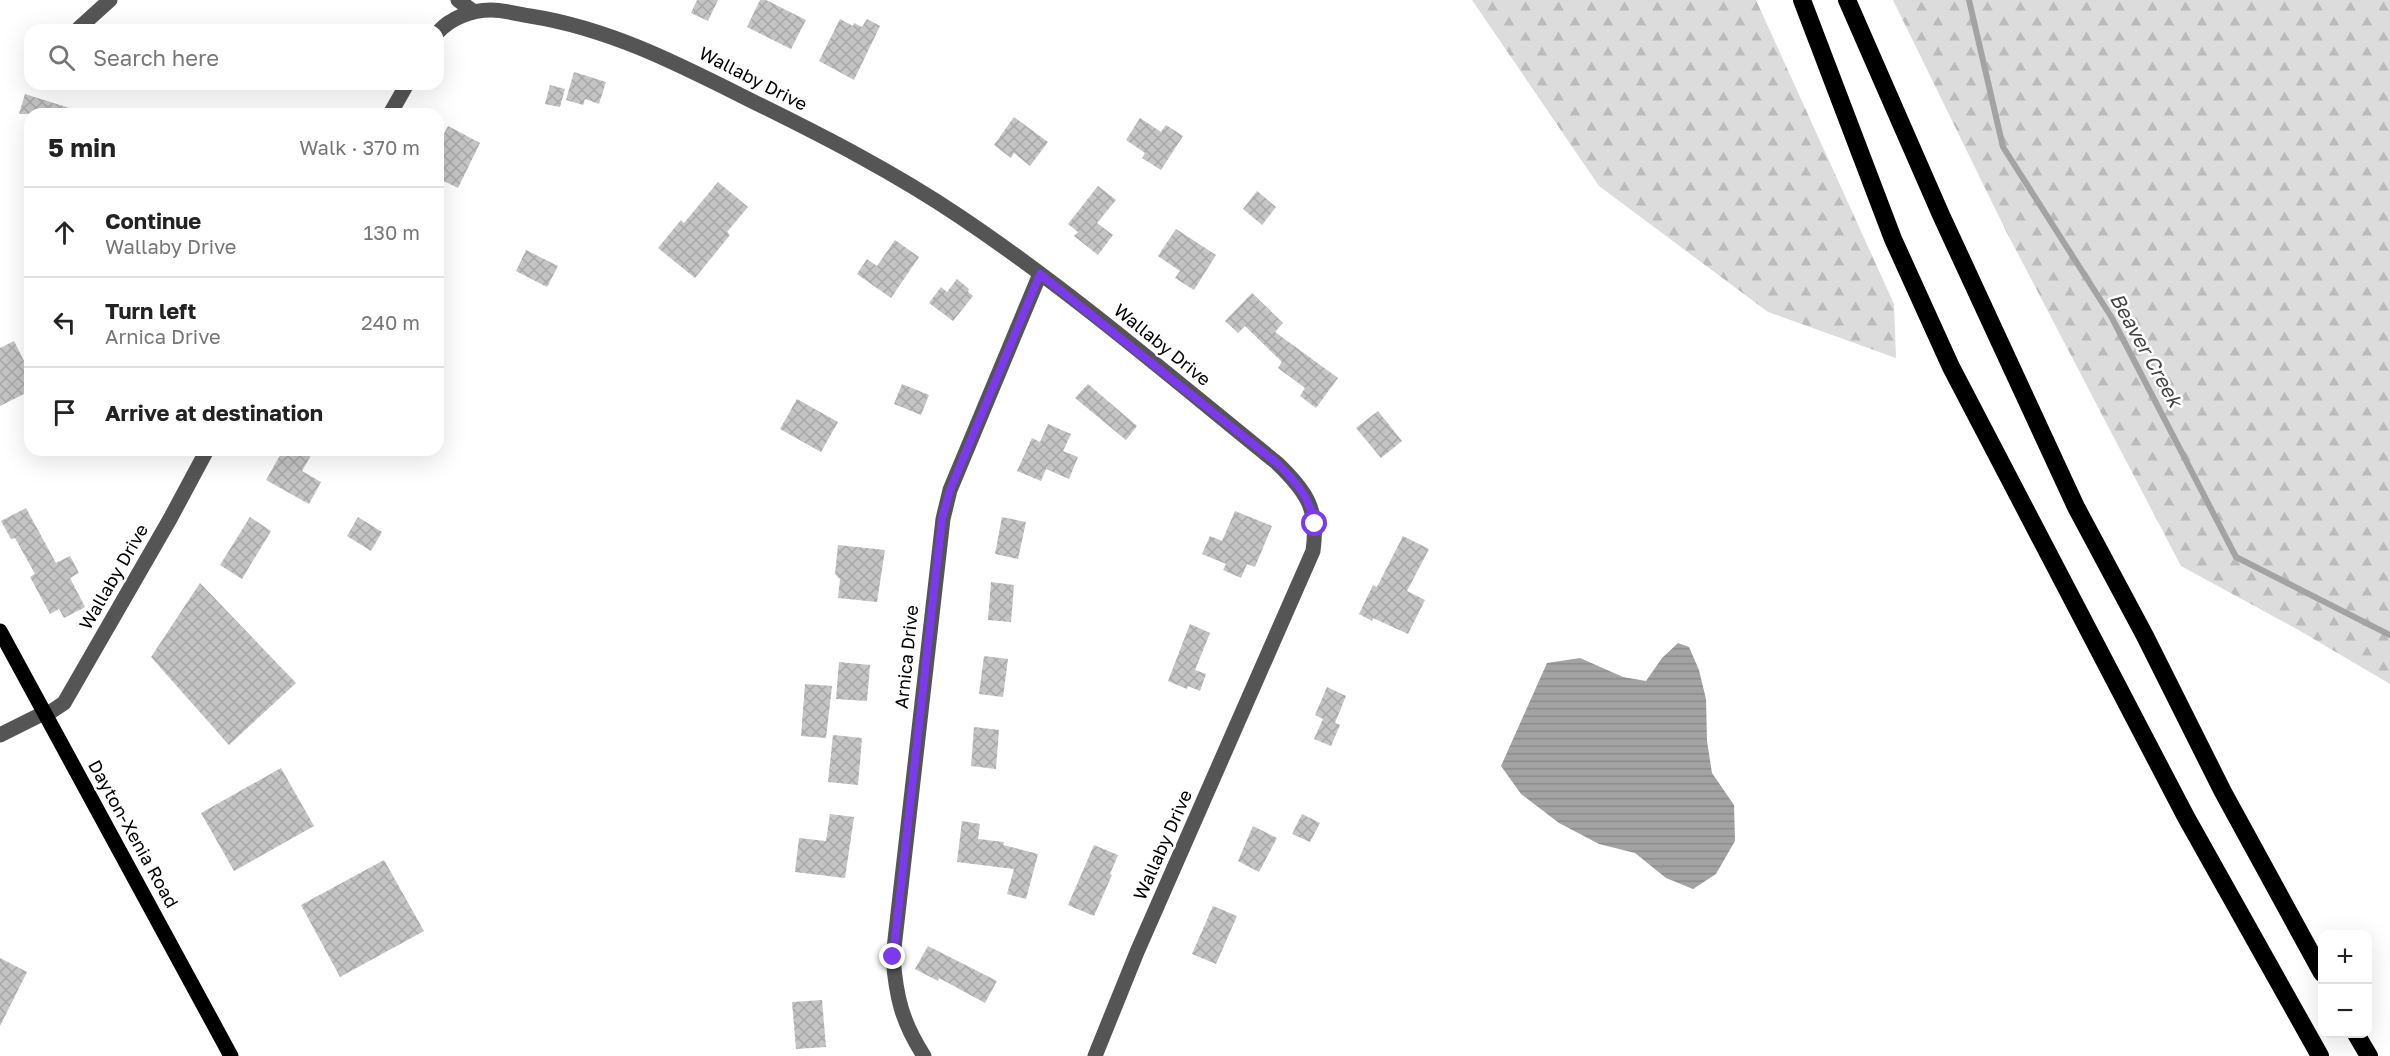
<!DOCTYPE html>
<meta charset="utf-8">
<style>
:root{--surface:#fff;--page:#f6f6f6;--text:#222;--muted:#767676;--line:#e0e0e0}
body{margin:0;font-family:"Golos Text",sans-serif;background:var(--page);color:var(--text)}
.controls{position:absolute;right:18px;bottom:18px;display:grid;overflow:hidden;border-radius:12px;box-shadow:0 6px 24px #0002}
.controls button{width:54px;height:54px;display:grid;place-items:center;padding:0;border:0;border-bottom:2px solid var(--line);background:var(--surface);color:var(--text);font:30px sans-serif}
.stop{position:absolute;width:18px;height:18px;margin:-14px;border:4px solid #7c3aed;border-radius:50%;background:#fff}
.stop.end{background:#7c3aed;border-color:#fff;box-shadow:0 2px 6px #0008}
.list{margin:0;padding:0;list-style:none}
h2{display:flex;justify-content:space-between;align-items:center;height:78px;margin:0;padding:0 24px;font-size:26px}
h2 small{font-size:20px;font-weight:400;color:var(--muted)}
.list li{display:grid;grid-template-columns:39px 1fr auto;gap:18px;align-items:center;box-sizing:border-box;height:90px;padding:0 24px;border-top:2px solid var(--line)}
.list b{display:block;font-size:22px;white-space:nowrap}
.list p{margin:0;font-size:20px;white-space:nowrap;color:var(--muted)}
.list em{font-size:20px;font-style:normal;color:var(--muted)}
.icon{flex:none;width:33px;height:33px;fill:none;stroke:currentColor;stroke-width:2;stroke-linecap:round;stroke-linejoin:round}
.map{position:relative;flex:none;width:2390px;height:1056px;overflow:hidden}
.search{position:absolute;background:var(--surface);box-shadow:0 6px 24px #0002;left:24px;top:24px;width:420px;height:66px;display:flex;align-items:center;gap:15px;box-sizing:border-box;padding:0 21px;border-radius:18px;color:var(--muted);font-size:22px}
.panel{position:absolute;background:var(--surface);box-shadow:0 6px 24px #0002;left:24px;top:108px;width:420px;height:348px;border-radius:18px}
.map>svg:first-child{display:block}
</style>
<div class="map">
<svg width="2390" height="1056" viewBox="0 0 2390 1056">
<defs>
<pattern id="forest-firs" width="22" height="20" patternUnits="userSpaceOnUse" patternTransform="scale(1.5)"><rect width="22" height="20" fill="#dcdcdc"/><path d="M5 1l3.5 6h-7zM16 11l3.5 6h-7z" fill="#bbb"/></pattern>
<pattern id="water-rules" width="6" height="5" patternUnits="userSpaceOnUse" patternTransform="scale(1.5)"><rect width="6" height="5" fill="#a3a3a3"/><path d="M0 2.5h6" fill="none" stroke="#8b8b8b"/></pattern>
<pattern id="building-cross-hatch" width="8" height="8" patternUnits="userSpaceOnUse" patternTransform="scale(1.5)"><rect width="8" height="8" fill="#c4c4c4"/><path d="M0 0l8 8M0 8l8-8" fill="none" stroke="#a7a7a7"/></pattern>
</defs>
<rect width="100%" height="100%" fill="#fff"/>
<path fill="url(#forest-firs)" d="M1472,0H1756L1894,304L1896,358L1768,312L1599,186Z
M1893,0H2390V684L2295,628L2181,566L2006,231Z"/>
<path fill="url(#water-rules)" d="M1678,643L1689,647L1699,670L1706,699L1707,741L1712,773L1734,805L1735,841L1716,874L1693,889L1666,878L1635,853L1599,844L1559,823L1521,794L1501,766L1547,663L1580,658L1623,677L1646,681L1662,658Z"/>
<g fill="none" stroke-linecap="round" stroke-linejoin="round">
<path stroke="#a3a3a3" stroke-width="6" d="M1969,0L2003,147L2112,318L2236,557L2390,635"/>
</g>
<path fill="url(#building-cross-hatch)" d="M697,0H718L708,21L691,13Z
M760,0H766L806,20L791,49L747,27Z
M840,19L853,26L854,23L862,27L867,19L880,26L854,80L819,61Z
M574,72L606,82L599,104L585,99L583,105L566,100Z
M550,85L565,89L560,107L545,104Z
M25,94L79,111L78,114H19Z
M1014,117L1048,142L1030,166L1014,153L1011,158L994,145Z
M1140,118L1161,132L1166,125L1183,136L1161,170L1142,158L1145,153L1126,140Z
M448,126L480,143L458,188L438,178V145Z
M718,182L748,207L727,232L730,235L695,278L658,248L681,220L684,223Z
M1098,186L1116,200L1097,223L1113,235L1098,255L1074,236L1078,232L1068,224Z
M1257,191L1276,207L1262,225L1243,209Z
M1176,229L1216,255L1194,290L1175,278L1180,271L1158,256Z
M895,240L919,257L891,298L857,274L867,259L877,266Z
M526,250L558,266L547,287L516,271Z
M957,279L969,289L968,292L973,296L953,321L929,303L941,287L947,292Z
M1252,293L1283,323L1275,332L1338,378L1316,408L1300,396L1305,388L1278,368L1282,362L1245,326L1238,333L1225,321Z
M14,341L30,373V391L0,406V348Z
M902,384L929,395L921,415L894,404Z
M1088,384L1137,426L1126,440L1075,398Z
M797,399L838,422L821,452L780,429Z
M1378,411L1402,441L1381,458L1356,428Z
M1048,424L1071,434L1063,451L1078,457L1069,479L1046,469L1041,481L1017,471L1032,438L1040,442Z
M283,450H314L302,471L321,482L309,504L266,480Z
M26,508L56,563L70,556L79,573L70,578L85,607L64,618L59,609L50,614L30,577L35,574L15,538L11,539L1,521Z
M1235,511L1272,526L1255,567L1247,564L1241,578L1223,570L1226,564L1202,554L1210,536L1222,541Z
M250,517L271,531L242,579L220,565Z
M358,517L382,532L371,551L347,536Z
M1002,517L1026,522L1018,559L995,554Z
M1403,536L1429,549L1407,591L1425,600L1408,634L1373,618L1372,621L1359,614L1373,585L1377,587Z
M838,545L885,550L877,602L838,598L840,579L835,574Z
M991,582L1014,585L1011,622L988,620Z
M200,583L296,683L229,745L151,657Z
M1190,624L1210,633L1195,670L1206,674L1200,691L1188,686L1187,689L1168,681Z
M984,656L1008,659L1003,697L979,694Z
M839,662L870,665L867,701L836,699Z
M805,684L832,686L826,738L801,736Z
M1327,687L1346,696L1335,723L1340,725L1331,746L1314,739L1323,719L1315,715Z
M974,727L999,730L996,769L971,766Z
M833,735L862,738L858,785L828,782Z
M281,768L314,826L234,871L201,813Z
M830,814L854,817L845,878L795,872L799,838L826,841Z
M1302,814L1320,823L1310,842L1292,834Z
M962,821L980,824L978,839L1004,842L1003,845L1038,854L1026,899L1007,894L1014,869L957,862Z
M1253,826L1277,838L1259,872L1238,861Z
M1094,845L1118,855L1110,874L1112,875L1094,916L1068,905Z
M384,860L424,931L340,977L301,905Z
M1213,906L1237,916L1216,964L1192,954Z
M928,946L997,981L985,1003L939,978L938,981L915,969Z
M0,958L27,972L0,1026Z
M822,1000L826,1047L796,1049L792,1002Z"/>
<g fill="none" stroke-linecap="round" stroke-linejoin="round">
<path stroke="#555" stroke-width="15" d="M458,0L474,12
M79,28L110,0
M438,32C451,18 471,10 491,10C504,10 517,14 530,16C613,29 684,67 758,104C827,138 895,173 959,216C1071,291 1173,379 1277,463C1306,491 1319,509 1313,551L1137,952L1095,1056
M390,114L407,84
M0,735L44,713L52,711L64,703L170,519L207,450
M924,1056C902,1022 896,997 893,957L943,519L950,490L1040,274"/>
<path stroke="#000" stroke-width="15" d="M0,631L231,1056"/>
<path stroke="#000" stroke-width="18" d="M1802,0L1893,239L1951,367L2186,817L2320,1056
M1847,0L1941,215L2076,507L2145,636L2223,792L2322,973
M2356,1034L2369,1056"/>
</g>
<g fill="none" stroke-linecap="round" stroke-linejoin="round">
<path stroke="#7c3aed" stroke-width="8" d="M893,957L942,519L950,490L1040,274L1277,463C1298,484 1308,495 1315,524"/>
</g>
<g text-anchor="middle" stroke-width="5" stroke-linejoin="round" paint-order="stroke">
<g font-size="18" fill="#000" stroke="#fff">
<text transform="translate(753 79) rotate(27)" y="6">Wallaby Drive</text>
<text transform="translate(1162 345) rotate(39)" y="6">Wallaby Drive</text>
<text transform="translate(114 577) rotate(-60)" y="6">Wallaby Drive</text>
<text transform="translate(907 657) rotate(-84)" y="6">Arnica Drive</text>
<text transform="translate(133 834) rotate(61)" y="6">Dayton-Xenia Road</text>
<text transform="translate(1163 845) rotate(-66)" y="6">Wallaby Drive</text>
</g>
<g font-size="20" font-style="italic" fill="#444" stroke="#fff">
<text transform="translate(2146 350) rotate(61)" y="7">Beaver Creek</text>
</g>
</g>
</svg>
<div class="controls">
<button>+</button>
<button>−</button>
</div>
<div class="stop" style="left:1315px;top:524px"></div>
<div class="stop end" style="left:893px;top:957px"></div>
<div class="search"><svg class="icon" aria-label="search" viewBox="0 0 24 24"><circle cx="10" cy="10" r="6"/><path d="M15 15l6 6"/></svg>Search here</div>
<section class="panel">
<h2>5 min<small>Walk · 370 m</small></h2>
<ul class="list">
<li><svg class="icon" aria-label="ahead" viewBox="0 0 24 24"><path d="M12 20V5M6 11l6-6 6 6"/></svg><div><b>Continue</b><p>Wallaby Drive</p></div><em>130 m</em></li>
<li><svg class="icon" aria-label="left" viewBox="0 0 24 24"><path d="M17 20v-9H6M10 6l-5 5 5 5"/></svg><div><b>Turn left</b><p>Arnica Drive</p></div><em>240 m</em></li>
<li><svg class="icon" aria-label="arrive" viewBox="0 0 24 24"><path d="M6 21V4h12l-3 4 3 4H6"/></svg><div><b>Arrive at destination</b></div></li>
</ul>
</section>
</div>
